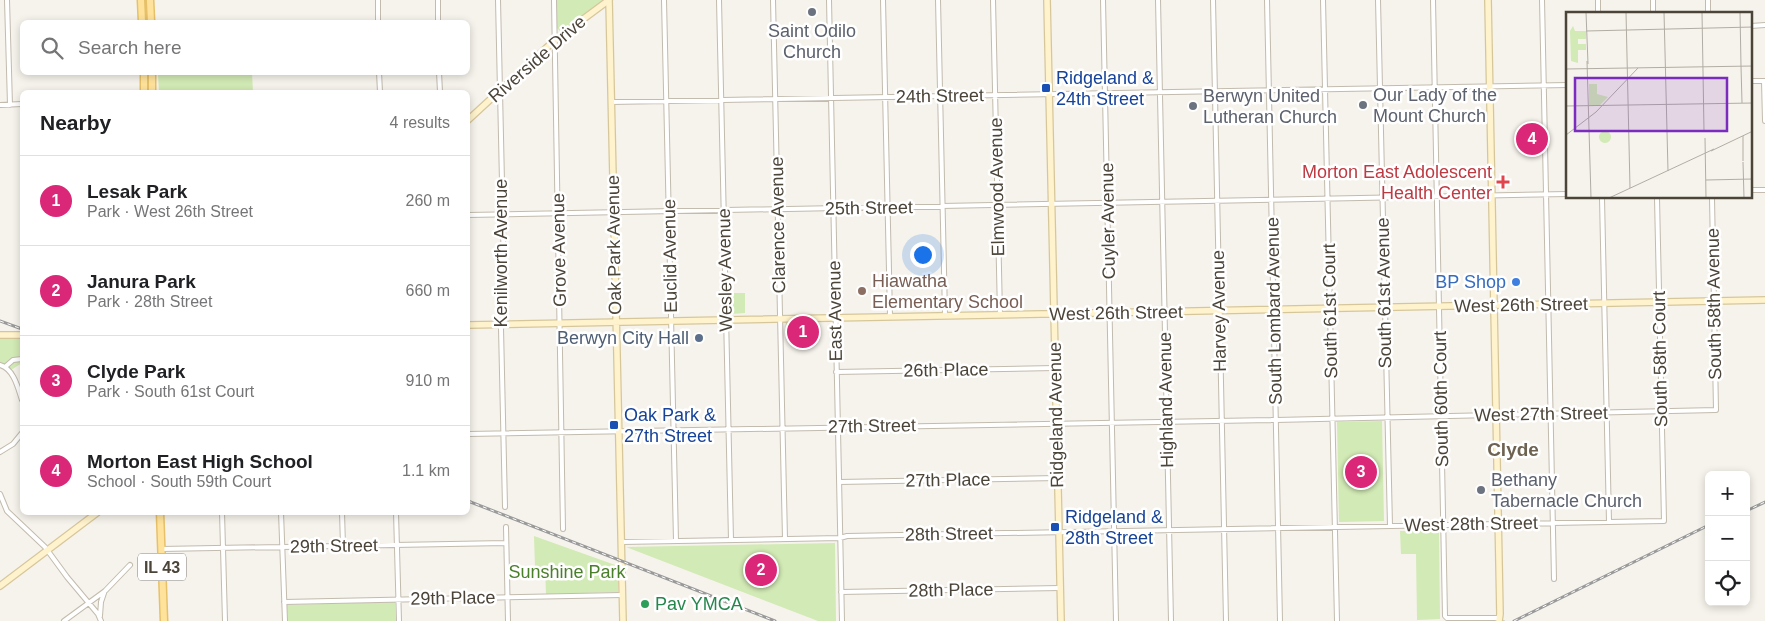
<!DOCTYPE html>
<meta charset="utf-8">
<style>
:root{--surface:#fff;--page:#f2f2f2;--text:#202124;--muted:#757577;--line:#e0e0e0;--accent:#db2777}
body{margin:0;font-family:Arial,sans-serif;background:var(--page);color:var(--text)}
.controls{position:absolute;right:15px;bottom:15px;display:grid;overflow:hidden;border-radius:8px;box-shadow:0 2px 8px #0003}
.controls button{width:45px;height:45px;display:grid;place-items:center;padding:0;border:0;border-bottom:1px solid var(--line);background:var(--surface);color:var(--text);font:25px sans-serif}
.you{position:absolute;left:922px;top:254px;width:18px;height:18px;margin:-12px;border:4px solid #fff;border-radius:50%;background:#1a73e8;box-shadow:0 0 0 8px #1a73e833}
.badge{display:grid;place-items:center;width:32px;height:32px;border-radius:50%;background:var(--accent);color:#fff;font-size:16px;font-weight:700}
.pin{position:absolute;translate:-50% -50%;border:2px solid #fff;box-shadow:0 1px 5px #0006}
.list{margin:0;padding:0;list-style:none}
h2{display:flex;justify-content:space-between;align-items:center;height:65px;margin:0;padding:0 20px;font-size:21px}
h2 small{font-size:16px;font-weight:400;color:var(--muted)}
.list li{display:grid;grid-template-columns:32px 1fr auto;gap:15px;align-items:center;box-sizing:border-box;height:90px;padding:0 20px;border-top:1px solid var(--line)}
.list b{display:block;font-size:19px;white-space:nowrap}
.list p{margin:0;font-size:16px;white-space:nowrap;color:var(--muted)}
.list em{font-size:16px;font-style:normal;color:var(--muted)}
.icon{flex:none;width:28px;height:28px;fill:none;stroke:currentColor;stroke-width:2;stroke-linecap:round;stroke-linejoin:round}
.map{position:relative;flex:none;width:1765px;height:621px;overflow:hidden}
.search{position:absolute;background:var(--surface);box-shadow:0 2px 8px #0003;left:20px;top:20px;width:450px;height:55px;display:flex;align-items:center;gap:12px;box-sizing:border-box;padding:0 18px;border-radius:8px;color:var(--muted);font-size:19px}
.panel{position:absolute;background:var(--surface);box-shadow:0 2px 8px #0003;left:20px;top:90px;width:450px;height:425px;border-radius:8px}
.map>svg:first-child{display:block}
</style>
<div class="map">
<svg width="1765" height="621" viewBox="0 0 1765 621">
<rect width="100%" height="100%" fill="#f6f3ec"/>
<path fill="#d2eab5" d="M556,0H604L560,31L557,28Z
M252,73L253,92H159L158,75Z
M731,293H745V313L731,314Z
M786,323H819L820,340H786Z
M0,339H22V363L11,370L6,365L0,363Z
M1382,421L1384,521L1339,522L1337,422Z
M1400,531H1439L1440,619L1417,620L1416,554H1401Z
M534,536L618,566V592L546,594L545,568H535Z
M835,543L836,621H818L626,547Z
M395,602L396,621H288L287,605Z"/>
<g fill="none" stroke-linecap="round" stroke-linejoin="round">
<path stroke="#d4d0c8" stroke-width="5.5" stroke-dasharray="5.5 3" stroke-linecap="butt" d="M1502,620V621"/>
<g stroke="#c2bbae" stroke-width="6">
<path id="street" d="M7,0L10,105
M378,0V22
M438,0V22
M498,0L505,319L501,328L505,507
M554,0L563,529
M664,0L676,541
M719,0L731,540
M773,0L785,539
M829,0L842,621
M883,0L890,316
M938,0L945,315
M993,0L1000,314
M1103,0L1116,621
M1158,0L1171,621
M1213,0L1226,621
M1267,0L1280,621
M1323,0L1337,621
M1378,0L1390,526
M1433,0L1445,616L1447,618H1499
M1542,0L1554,579
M1598,0V14
M1653,0V14
M1708,0V14
M1751,26L1765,25
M379,72L380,92
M439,72L440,92
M1751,81H1765
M1764,81L1765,121
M611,102L1568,85
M0,105L22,104
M1751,190H1765
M1602,198L1609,522
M468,215L1568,194
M0,365C14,369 18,388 22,400
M5,367L13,360L22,359
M836,372L1055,368
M468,434L1276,420L1716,410L1712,198
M0,452L13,444L22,433
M839,482L1058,478
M0,494L7,511L45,547L67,577L98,614L101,621
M222,512L225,621
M281,512L285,621
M342,512L343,546
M396,512L399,621
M506,527L508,621
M621,542L840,538L847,536L1664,521L1657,198
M161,549L506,543
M841,592L1060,588
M284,602L622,595
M100,616L101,602L104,593
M64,621L105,591L130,565"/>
</g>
<g stroke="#d6c79b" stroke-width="8">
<path id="secondary" d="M609,0L623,621
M1047,0L1061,621
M1488,0L1500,614L1499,621
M468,120L555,40L609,0
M468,325L1765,300
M0,335H22
M0,586L98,512"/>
</g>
<g stroke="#e6c16a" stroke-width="9">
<path id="primary" d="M141,0L142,22
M150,0L151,22
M144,72V92
M152,72V92
M160,512L164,621"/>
</g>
<use href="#street" stroke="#fff" stroke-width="4"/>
<use href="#secondary" stroke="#fff3cd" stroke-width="5.5"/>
<use href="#primary" stroke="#ffe39c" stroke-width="6"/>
<g stroke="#9a9a9a" stroke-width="3">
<path id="rail" d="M0,321L22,329
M468,501L775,621
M1746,511L1765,502
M1514,621L1709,525"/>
</g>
<use href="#rail" stroke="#fff" stroke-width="1" stroke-dasharray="4" stroke-linecap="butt"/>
</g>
<g fill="#6b7280" stroke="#fff" stroke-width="2">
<circle cx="812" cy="12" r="5"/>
<circle cx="1363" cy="105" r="5"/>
<circle cx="1193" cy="106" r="5"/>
<circle cx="1481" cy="490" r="5"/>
</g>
<g fill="#1a4fb4" stroke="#fff" stroke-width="2">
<rect x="1041" y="83" width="10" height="10" rx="2.5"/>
<rect x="609" y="420" width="10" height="10" rx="2.5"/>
<rect x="1050" y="522" width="10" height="10" rx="2.5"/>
</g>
<path fill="#e0444e" stroke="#fff" stroke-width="2" d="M1500.5 174.5h5v5h5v5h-5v5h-5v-5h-5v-5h5z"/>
<circle fill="#3f7fe0" stroke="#fff" stroke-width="2" cx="1516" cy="282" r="5"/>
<circle fill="#8d6e63" stroke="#fff" stroke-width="2" cx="862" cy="291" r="5"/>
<circle fill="#5c6f8a" stroke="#fff" stroke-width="2" cx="699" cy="338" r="5"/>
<circle fill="#2e9e5b" stroke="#fff" stroke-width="2" cx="645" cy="604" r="5"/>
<g text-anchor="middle" stroke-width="5" stroke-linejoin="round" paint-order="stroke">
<rect fill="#fff" stroke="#817c74" stroke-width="1" x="138" y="553.5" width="48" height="27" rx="4"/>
<g font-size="16" font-weight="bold" fill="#4b4439">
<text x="162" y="573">IL 43</text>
</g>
<g font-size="18" fill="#5b616d" stroke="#fff" text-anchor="start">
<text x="812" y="37" text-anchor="middle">Saint Odilo<tspan x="812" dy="21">Church</tspan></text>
<text x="1373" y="101">Our Lady of the<tspan x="1373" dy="21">Mount Church</tspan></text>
<text x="1203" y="102">Berwyn United<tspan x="1203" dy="21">Lutheran Church</tspan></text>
<text x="1491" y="486">Bethany<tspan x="1491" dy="21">Tabernacle Church</tspan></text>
</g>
<g font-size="18" fill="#4b4439" stroke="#fff">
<text transform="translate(537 59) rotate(-41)" y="6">Riverside Drive</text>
<text transform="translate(940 96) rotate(-1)" y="6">24th Street</text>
<text transform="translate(997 187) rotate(-91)" y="6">Elmwood Avenue</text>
<text transform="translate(869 208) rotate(-1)" y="6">25th Street</text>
<text transform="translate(1108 221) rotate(-91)" y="6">Cuyler Avenue</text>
<text transform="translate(778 225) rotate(-91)" y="6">Clarence Avenue</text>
<text transform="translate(614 245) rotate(-91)" y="6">Oak Park Avenue</text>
<text transform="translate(559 250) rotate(-91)" y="6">Grove Avenue</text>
<text transform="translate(501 253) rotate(-90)" y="6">Kenilworth Avenue</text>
<text transform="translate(670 256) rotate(-91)" y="6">Euclid Avenue</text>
<text transform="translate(725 270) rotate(-91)" y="6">Wesley Avenue</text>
<text transform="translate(1384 293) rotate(-91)" y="6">South 61st Avenue</text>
<text transform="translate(1714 304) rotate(-91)" y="6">South 58th Avenue</text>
<text transform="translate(1521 305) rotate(-1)" y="6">West 26th Street</text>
<text transform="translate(835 311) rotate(-91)" y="6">East Avenue</text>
<text transform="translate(1219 311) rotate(-91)" y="6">Harvey Avenue</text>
<text transform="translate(1274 311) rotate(-91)" y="6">South Lombard Avenue</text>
<text transform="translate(1330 311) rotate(-91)" y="6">South 61st Court</text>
<text transform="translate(1116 313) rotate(-1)" y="6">West 26th Street</text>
<text transform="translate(1660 359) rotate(-91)" y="6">South 58th Court</text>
<text transform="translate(946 370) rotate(-1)" y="6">26th Place</text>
<text transform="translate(1441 399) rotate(-91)" y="6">South 60th Court</text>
<text transform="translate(1166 400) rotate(-91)" y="6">Highland Avenue</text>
<text transform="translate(1541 414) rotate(-1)" y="6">West 27th Street</text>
<text transform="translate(1056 415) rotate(-91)" y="6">Ridgeland Avenue</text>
<text transform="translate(872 426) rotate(-1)" y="6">27th Street</text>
<text transform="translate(948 480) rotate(-1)" y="6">27th Place</text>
<text transform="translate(1471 524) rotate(-1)" y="6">West 28th Street</text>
<text transform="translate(949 534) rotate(-1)" y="6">28th Street</text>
<text transform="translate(334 546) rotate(-1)" y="6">29th Street</text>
<text transform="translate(951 590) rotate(-1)" y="6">28th Place</text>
<text transform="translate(453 598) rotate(-1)" y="6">29th Place</text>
</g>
<g font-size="18" fill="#164399" stroke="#fff" text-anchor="start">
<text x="1056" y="84">Ridgeland &amp;<tspan x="1056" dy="21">24th Street</tspan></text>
<text x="624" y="421">Oak Park &amp;<tspan x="624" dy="21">27th Street</tspan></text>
<text x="1065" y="523">Ridgeland &amp;<tspan x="1065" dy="21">28th Street</tspan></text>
</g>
<g font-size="18" fill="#be3a42" stroke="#fff" text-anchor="end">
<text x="1492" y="178">Morton East Adolescent<tspan x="1492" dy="21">Health Center</tspan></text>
</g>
<g font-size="18" fill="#785e54" stroke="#fff" text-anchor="start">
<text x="872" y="287">Hiawatha<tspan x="872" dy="21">Elementary School</tspan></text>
</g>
<g font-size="18" fill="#366cbe" stroke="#fff" text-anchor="end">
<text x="1506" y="288">BP Shop</text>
</g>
<g font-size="18" fill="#4e5e75" stroke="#fff" text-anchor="end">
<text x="689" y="344">Berwyn City Hall</text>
</g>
<g font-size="18" fill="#4a7f2a" stroke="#fff">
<text x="567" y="578">Sunshine Park</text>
</g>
<g font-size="18" fill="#27864d" stroke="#fff" text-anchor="start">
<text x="655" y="610">Pav YMCA</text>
</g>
<g font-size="19" font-weight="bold" fill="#6e6250" stroke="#fff">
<text x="1513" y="456">Clyde</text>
</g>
</g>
<g transform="translate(1566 12)">
<rect width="186" height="186" fill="#f6f3ec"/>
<path d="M7,14L9,19H20V27H12V32H20V38H12V51L5,49L4,19ZM23,72H31V82L42,85L33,94H23ZM33 125a6 6 0 1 1 12 0a6 6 0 1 1-12 0Z" fill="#d2eab5"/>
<path fill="none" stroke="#b2ada4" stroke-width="1" d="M20,0L22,52M60,0L64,176M98,0L102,159M136,0L138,119M174,0L175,54M20,19L187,15M21,49L25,186M175,54L176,91M0,57L187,54M0,94L187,91M0,123L30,100L72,56M177,124V149M139,126L140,186M145,139L187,119M177,150L178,186M140,168L187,167M43,186L148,137"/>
<path fill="#7b2cbf" fill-opacity="0.15" stroke="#7b2cbf" stroke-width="2.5" d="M9,66H161V119H9Z"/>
<rect width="186" height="186" fill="none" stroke="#4b4439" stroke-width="2.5"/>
</g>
</svg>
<div class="controls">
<button>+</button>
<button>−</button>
<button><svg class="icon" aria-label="locate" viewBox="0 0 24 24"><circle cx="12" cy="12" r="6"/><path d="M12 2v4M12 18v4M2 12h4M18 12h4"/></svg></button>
</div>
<div class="you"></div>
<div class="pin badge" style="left:803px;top:332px">1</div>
<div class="pin badge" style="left:761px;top:570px">2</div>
<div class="pin badge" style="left:1361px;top:472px">3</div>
<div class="pin badge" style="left:1532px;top:139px">4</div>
<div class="search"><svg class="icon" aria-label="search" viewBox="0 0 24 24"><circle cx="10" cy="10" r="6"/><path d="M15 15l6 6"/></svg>Search here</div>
<section class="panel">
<h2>Nearby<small>4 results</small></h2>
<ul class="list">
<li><span class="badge">1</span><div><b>Lesak Park</b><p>Park · West 26th Street</p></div><em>260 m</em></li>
<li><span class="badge">2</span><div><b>Janura Park</b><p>Park · 28th Street</p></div><em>660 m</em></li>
<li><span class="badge">3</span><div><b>Clyde Park</b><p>Park · South 61st Court</p></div><em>910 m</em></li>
<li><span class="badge">4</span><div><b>Morton East High School</b><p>School · South 59th Court</p></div><em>1.1 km</em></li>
</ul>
</section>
</div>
